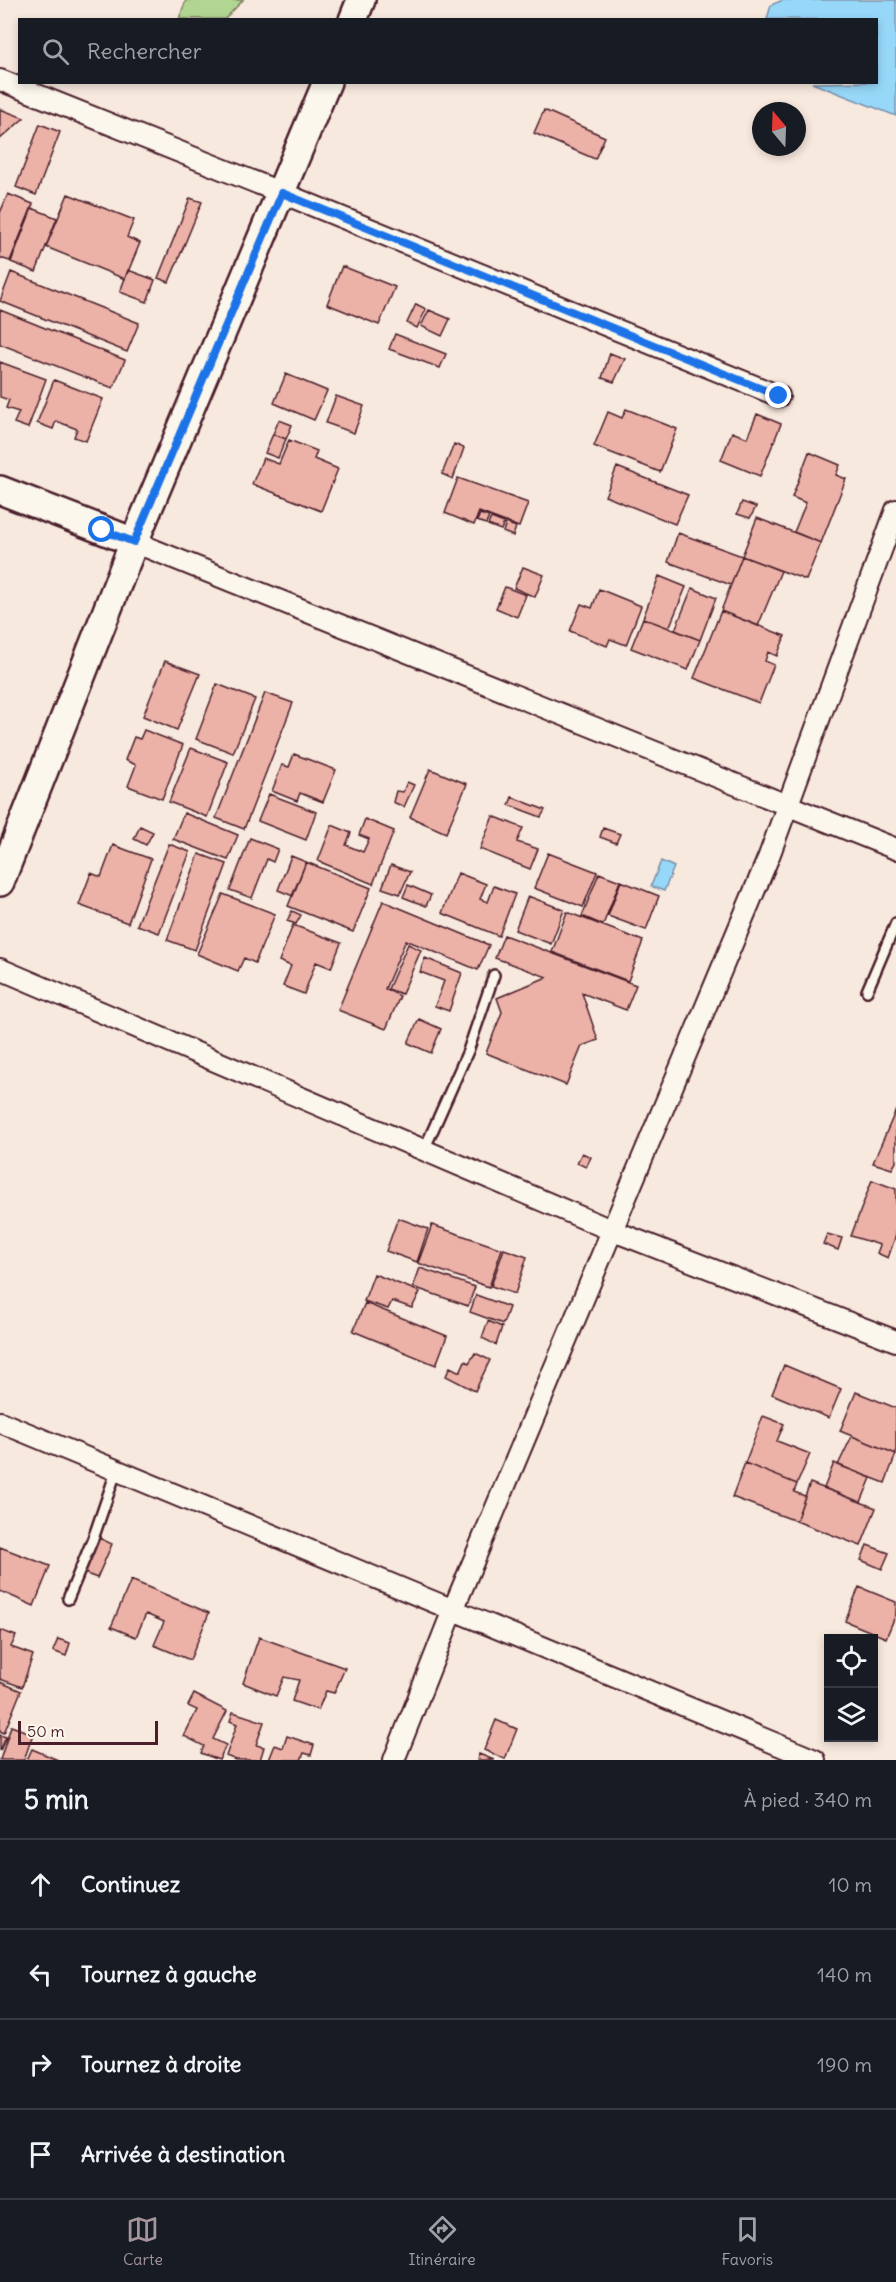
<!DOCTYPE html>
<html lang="fr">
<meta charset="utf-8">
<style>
:root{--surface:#171b24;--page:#242831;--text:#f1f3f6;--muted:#9ea1a6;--line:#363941;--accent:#a6949b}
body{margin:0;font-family:Delius,sans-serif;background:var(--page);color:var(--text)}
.controls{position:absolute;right:18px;bottom:18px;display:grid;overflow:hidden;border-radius:0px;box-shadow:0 3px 9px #0003}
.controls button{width:54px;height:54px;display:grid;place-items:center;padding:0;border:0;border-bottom:2px solid var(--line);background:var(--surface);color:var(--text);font:30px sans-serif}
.compass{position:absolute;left:752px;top:102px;width:54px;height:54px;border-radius:50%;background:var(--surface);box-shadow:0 3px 9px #0003;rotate:341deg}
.scale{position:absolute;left:18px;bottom:15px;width:140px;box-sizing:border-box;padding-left:6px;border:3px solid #4a1f2b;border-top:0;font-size:16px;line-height:21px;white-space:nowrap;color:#4a1f2b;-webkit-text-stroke:4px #fbf7ec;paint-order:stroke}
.stop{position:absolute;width:18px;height:18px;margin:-14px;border:4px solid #1a73e8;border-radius:50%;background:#fff}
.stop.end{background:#1a73e8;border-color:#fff;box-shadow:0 2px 6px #0008}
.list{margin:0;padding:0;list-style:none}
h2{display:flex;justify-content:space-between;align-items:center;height:78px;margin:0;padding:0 24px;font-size:26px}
h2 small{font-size:20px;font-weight:400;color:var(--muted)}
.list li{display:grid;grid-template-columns:39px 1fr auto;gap:18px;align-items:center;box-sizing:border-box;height:90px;padding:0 24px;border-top:2px solid var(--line)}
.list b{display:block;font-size:22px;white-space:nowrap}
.list em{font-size:20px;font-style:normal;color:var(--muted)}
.icon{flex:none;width:33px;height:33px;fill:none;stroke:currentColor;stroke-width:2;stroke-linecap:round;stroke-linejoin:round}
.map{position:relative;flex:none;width:896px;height:1760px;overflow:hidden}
.search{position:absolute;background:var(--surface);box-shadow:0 3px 9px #0003;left:18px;right:18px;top:18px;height:66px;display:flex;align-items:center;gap:15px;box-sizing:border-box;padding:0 21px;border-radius:0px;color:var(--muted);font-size:22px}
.sheet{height:438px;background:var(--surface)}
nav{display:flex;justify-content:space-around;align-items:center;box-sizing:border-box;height:84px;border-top:2px solid var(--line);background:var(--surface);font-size:16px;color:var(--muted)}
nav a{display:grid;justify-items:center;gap:3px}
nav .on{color:var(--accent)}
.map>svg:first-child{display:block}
</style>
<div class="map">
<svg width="896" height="1760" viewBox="0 0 896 1760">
<rect width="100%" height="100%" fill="#f8e9de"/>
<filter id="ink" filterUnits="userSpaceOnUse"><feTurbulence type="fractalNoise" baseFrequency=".0167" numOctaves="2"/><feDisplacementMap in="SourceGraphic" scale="12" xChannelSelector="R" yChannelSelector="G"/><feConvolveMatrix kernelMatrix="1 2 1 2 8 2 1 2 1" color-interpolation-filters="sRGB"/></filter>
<g filter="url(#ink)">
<path fill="#b1d691" stroke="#7e7a5e" stroke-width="1.5" d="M186,0H243L225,19H179Z"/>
<path fill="#97d8f9" stroke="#788ea7" stroke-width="1.5" d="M783,0H896V116L812,83L876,82V20L767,19L771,5Z
M661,861L674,867L664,891L651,886Z"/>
<path fill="#ecb2a7" stroke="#4a1f2b" stroke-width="1.5" d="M0,109L24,118L0,139Z
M544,110L605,137L595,159L534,133Z
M40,124L60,132L36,195L16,187Z
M8,194L33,204L10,261L0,258V213Z
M68,194L134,220L127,237L140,243L125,279L46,247Z
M190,198L202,202L169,282L158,278Z
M32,208L57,218L36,272L11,262Z
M342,266L395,287L379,325L327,304Z
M128,270L155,280L147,302L120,292Z
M11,272L139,323L127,352L0,301Z
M416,304L426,309L417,328L407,323Z
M0,310L125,360L113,388L0,344Z
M429,310L450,319L442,336L421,326Z
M395,334L446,354L440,368L389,349Z
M610,353L625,359L614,382L602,378Z
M0,362L46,379L28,428L14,423L19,412L6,408L9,400L0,397Z
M286,374L327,391L314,420L274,403Z
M54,380L103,399L86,441L74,437L77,429L56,421L53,429L37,423Z
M336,396L364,406L354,433L326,423Z
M626,409L677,429L660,472L594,446L608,412L622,418Z
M757,414L781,424L760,476L721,460L732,432L747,438Z
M279,420L292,425L286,439L273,434Z
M273,434L286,439L278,458L265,453Z
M289,440L317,451L314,459L338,469L321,511L252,484L263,458L279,464Z
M454,444L464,448L453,479L442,474Z
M809,452L840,465L836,475L846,479L821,543L794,532L806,503L792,497Z
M617,467L688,495L675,524L605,496Z
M458,478L528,503L519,527L479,512L474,525L445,513Z
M742,502L756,507L750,518L737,514Z
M480,514L489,517L486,524L477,521Z
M491,518L504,523L501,530L488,525Z
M757,518L821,543L806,580L742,556Z
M506,523L516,527L513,536L503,532Z
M678,533L742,556L731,585L668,562Z
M742,556L781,571L758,626L721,611Z
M523,567L544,575L535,597L514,588Z
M659,576L686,587L669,628L643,618Z
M505,587L526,595L517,617L496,608Z
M692,588L716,598L700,640L675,630Z
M599,589L641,606L626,645L610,639L607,646L570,631L581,604L592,608Z
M721,611L785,636L777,656L768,652L765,661L774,665L759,703L694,678Z
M643,618L700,640L688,670L631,648Z
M165,661L200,674L177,730L143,716Z
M217,684L255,699L233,753L196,739Z
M265,693L293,703L244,829L216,818Z
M144,730L183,745L162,799L128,786L136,765L125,760L134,737L140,739Z
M191,748L228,762L207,817L169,802Z
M294,754L336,770L323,802L300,793L297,801L272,791L282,765L289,767Z
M430,769L467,784L446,833L410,817Z
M407,782L414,785L404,807L393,802L396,791L403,792Z
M269,794L316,812L306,840L258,821Z
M512,797L545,810L541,817L509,805Z
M184,813L238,835L228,860L173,839Z
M493,816L523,828L517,842L538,849L530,869L480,849Z
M365,819L394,831L373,884L318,861L332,825L351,833L346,845L363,852L369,839L359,835Z
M140,826L153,832L146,845L134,839Z
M603,828L620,834L616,843L600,837Z
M250,838L278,849L273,862L267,859L252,898L230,890Z
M169,844L190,852L159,933L137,925Z
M113,845L151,859L128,923L79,905L91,873L101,877Z
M548,853L597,872L583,907L534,888Z
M199,854L227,864L195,950L167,940Z
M291,856L306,862L293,896L278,890Z
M306,862L371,888L353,932L288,906Z
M391,865L410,872L400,894L382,888Z
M458,873L486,884L480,899L488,902L494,886L515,894L499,936L442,913Z
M599,873L620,881L603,925L582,916Z
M621,881L659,896L646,930L608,916Z
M408,885L431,895L426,906L403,897Z
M223,894L275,914L255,963L244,958L238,971L197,954Z
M528,896L564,910L551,944L515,930Z
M383,901L489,945L478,970L406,940L385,989L400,996L386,1029L338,1010Z
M292,911L301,915L296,924L287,921Z
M567,912L643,941L628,981L552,952Z
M293,925L341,943L331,968L316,962L304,994L283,986L291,966L279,961Z
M504,935L636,985L626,1010L582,993L598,1040L582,1046L566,1085L486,1053L502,1012L497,998L547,977L495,958Z
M408,944L421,950L402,994L388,989Z
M425,958L462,973L449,1011L435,1006L444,981L420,972Z
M419,1019L441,1029L431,1053L408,1043Z
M896,1110V1162L892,1169L873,1163Z
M582,1153L591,1157L586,1167L577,1163Z
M872,1180L896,1189V1235L888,1258L877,1253L880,1245L851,1236Z
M398,1218L428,1229L417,1262L386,1251Z
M432,1225L502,1249L489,1287L418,1263Z
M827,1234L842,1238L838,1250L823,1244Z
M504,1249L527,1257L515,1294L491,1286Z
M420,1268L475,1287L468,1306L413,1287Z
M374,1274L420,1292L412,1308L392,1301L388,1309L364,1301Z
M476,1295L509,1307L503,1324L470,1312Z
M365,1303L447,1336L436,1365L353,1331Z
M488,1321L502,1327L496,1345L482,1338Z
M475,1353L490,1360L475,1391L446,1376L450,1367L460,1372L465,1361L469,1363Z
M784,1365L841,1389L829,1418L772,1394Z
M856,1392L896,1408V1454L840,1431Z
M763,1416L784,1424L777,1441L810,1454L797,1484L745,1463Z
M852,1436L896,1454L885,1483L838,1465Z
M745,1463L797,1484L794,1492L805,1496L796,1521L732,1497Z
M834,1463L871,1478L861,1502L824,1488Z
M810,1483L876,1508L861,1546L796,1521Z
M99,1538L112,1544L97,1578L84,1573Z
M867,1545L889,1553L882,1569L861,1560Z
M0,1547L50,1566L34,1606L0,1591Z
M131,1580L209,1613L190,1660L154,1645L164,1622L146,1614L136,1637L111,1627Z
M859,1587L896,1602V1614L886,1638L845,1621Z
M0,1630L16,1636L11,1647L33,1655L22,1687L0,1679Z
M259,1637L345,1668L334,1693L326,1691L318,1710L292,1701L299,1680L284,1677L276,1696L243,1683Z
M58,1639L70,1643L66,1656L53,1651Z
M0,1682L21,1691L4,1733L0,1731Z
M194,1694L227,1711L213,1739L226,1745L219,1760L201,1753L204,1746L184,1736L197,1710L188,1706Z
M233,1712L264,1722L256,1745L264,1747L260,1760H236L226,1756L237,1724L230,1721Z
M496,1720L517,1729L505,1759L484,1750Z
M11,1726L33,1734L24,1760H0Z
M0,1735L6,1737L0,1751Z
M287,1736L314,1745L311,1755L304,1753L301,1760H269L275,1745L283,1748Z
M32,1749L58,1760H27Z
M479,1754L494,1760H477Z"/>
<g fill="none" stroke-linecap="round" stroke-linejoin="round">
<g stroke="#4a1f2b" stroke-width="14">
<path id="lane" d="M867,991L896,923
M424,1150L468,1051L494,975
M68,1599L94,1536L117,1469"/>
</g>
<g stroke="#4a1f2b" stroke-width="24">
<path id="street" d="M0,80L282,193L779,396
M134,542L896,849
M0,969L611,1230L896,1341
M0,1422L815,1760
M394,1760L453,1610L769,856L896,510"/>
</g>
<g stroke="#4a1f2b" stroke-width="32">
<path id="secondary" d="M353,20L361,0
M0,490L134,542
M0,882L134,542L327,82"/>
</g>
<use href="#lane" stroke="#fbf7ec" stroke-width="9"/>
<use href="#street" stroke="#fbf7ec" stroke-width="20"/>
<use href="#secondary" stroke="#fbf7ec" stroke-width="27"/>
</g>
</g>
<g fill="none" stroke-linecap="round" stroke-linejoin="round" filter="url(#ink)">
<path stroke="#1a73e8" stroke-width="8" d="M102,530L134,542L282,193L779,396"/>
</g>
</svg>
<div class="controls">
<button><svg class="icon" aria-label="locate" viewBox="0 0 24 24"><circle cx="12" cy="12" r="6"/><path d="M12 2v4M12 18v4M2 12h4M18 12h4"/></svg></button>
<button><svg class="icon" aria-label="layers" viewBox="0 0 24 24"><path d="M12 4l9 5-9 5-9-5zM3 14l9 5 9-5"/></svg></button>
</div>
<svg class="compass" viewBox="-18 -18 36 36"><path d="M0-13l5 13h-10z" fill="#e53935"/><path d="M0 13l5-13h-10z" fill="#9ea1a6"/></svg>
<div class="scale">50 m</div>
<div class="stop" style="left:102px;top:530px"></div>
<div class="stop end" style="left:779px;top:396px"></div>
<div class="search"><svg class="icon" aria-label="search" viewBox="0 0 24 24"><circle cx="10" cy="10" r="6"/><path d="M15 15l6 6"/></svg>Rechercher</div>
</div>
<section class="sheet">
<h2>5 min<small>À pied · 340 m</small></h2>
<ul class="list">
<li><svg class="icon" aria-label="ahead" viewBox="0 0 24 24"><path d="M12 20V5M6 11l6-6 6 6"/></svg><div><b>Continuez</b></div><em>10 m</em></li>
<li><svg class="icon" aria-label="left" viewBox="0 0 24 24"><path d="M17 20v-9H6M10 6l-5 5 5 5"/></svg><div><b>Tournez à gauche</b></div><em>140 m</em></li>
<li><svg class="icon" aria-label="right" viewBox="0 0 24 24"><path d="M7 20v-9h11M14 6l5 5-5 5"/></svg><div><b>Tournez à droite</b></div><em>190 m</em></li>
<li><svg class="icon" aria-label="arrive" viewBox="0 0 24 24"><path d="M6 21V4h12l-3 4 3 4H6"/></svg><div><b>Arrivée à destination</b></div></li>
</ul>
</section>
<nav>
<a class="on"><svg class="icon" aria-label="map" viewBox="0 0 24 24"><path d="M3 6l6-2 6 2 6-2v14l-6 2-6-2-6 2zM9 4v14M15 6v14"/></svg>Carte</a>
<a><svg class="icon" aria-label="directions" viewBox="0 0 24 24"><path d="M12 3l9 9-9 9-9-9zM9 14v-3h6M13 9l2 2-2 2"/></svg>Itinéraire</a>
<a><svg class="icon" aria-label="saved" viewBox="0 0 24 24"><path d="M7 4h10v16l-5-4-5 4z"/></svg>Favoris</a>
</nav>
